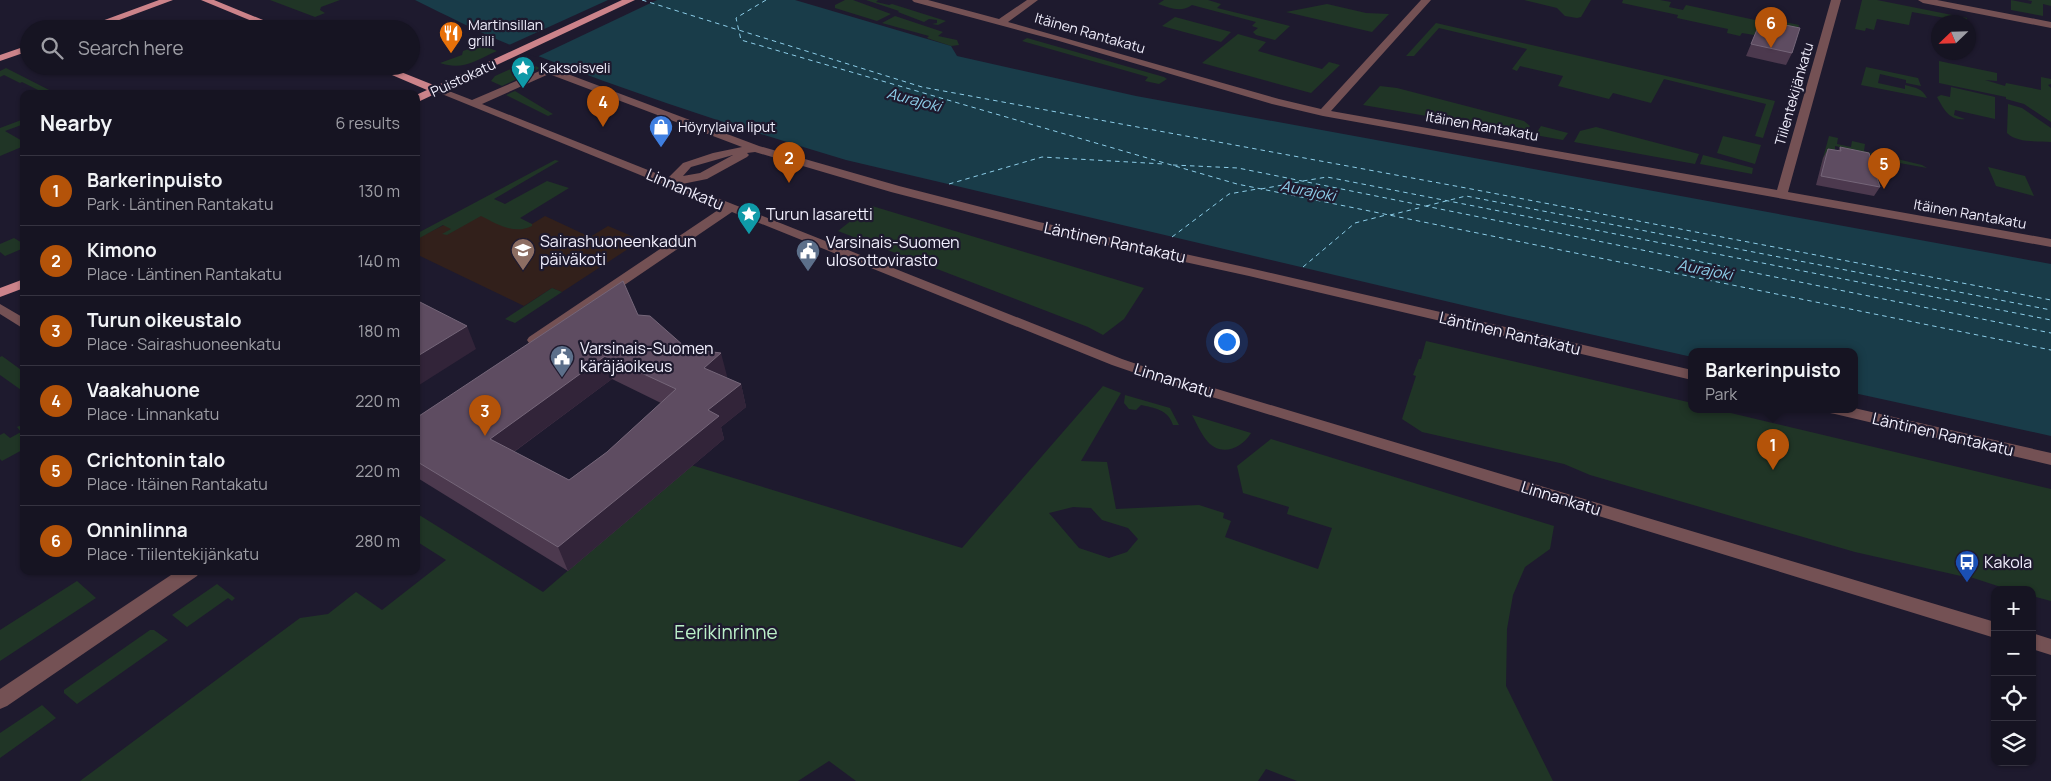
<!DOCTYPE html>
<meta charset="utf-8">
<style>
:root{--surface:#161422;--page:#1f1d2a;--text:#f1f3f6;--muted:#9e9ea5;--line:#353340;--accent:#b45309}
body{margin:0;font-family:Manrope,sans-serif;background:var(--page);color:var(--text)}
.controls{position:absolute;right:15px;bottom:15px;display:grid;overflow:hidden;border-radius:10px;box-shadow:0 1px 4px #0004}
.controls button{width:45px;height:45px;display:grid;place-items:center;padding:0;border:0;border-bottom:1px solid var(--line);background:var(--surface);color:var(--text);font:25px sans-serif}
.compass{position:absolute;left:1931px;top:15px;width:45px;height:45px;border-radius:50%;background:var(--surface);box-shadow:0 1px 4px #0004;rotate:247deg}
.you{position:absolute;left:1226px;top:341px;width:18px;height:18px;margin:-12px;border:4px solid #fff;border-radius:50%;background:#1a73e8;box-shadow:0 0 0 8px #1a73e833}
.badge{display:grid;place-items:center;width:32px;height:32px;border-radius:50%;background:var(--accent);color:#fff;font-size:16px;font-weight:700}
.pin{position:absolute;translate:-50% -41px;filter:drop-shadow(0 1px 2px #0008)}
.pin::after{content:'';position:absolute;top:26px;width:18px;height:15px;background:inherit;clip-path:polygon(0 0,100% 0,50% 100%)}
.popup{position:absolute;left:1688px;top:348px;width:170px;height:65px;box-sizing:border-box;display:grid;place-content:center;border-radius:10px;background:var(--surface);filter:drop-shadow(0 1px 4px #0005);font-size:16px;white-space:nowrap;color:var(--muted)}
.popup b{font-size:19px;color:var(--text)}
.popup::after{content:'';position:absolute;left:50%;top:100%;margin-left:-10px;border:10px solid transparent;border-top-color:var(--surface)}
.list{margin:0;padding:0;list-style:none}
h2{display:flex;justify-content:space-between;align-items:center;height:65px;margin:0;padding:0 20px;font-size:21px}
h2 small{font-size:16px;font-weight:400;color:var(--muted)}
.list li{display:grid;grid-template-columns:32px 1fr auto;gap:15px;align-items:center;box-sizing:border-box;height:70px;padding:0 20px;border-top:1px solid var(--line)}
.list b{display:block;font-size:19px;white-space:nowrap}
.list p{margin:0;font-size:16px;white-space:nowrap;color:var(--muted)}
.list em{font-size:16px;font-style:normal;color:var(--muted)}
.icon{flex:none;width:28px;height:28px;fill:none;stroke:currentColor;stroke-width:2;stroke-linecap:round;stroke-linejoin:round}
.map{position:relative;flex:none;width:2051px;height:781px;overflow:hidden}
.search{position:absolute;background:var(--surface);box-shadow:0 1px 4px #0004;left:20px;top:20px;width:400px;height:55px;display:flex;align-items:center;gap:12px;box-sizing:border-box;padding:0 18px;border-radius:28px;color:var(--muted);font-size:19px}
.panel{position:absolute;background:var(--surface);box-shadow:0 1px 4px #0004;left:20px;top:90px;width:400px;height:485px;border-radius:10px}
.map>svg:first-child{display:block}
</style>
<div class="map">
<svg width="2051" height="781" viewBox="0 0 2051 781">
<rect width="100%" height="100%" fill="#1e1a2e"/>
<path fill="#32201b" d="M482,206L532,224L545,216L590,237L608,226L641,240L640,245L635,248L628,249L562,292L552,288L524,306L416,254V242L418,241L416,239Z"/>
<path fill="#203526" fill-rule="evenodd" d="M270,0H340L321,7L320,10L325,13L315,17Z
M845,0H853L891,14L877,21L835,8V5Z
M866,0H878L876,2L889,5L892,4L946,21L938,25L932,24L937,23V20L929,19L924,22L898,12L899,11Z
M1164,0H1208L1221,4L1217,8L1290,26L1275,40L1256,35L1253,32L1258,28L1252,26L1256,22L1192,5C1181,13 1170,8 1158,4Z
M1524,0H1591L1581,17L1577,18L1565,16L1557,8Z
M1623,0H1660L1671,2L1669,7L1683,10L1686,5L1778,25L1780,21L1799,25L1795,39L1756,31L1754,35L1742,33L1740,36L1727,33L1728,29L1677,18L1678,15L1622,3Z
M1862,0H1877L1967,18V22L1912,12L1909,25L1877,19L1874,30L1866,28L1865,31L1855,29Z
M2011,0L2031,4L2032,1L2027,0H2051V6L2043,4V16L2011,10Z
M1327,4L1366,13L1389,14L1372,32L1286,12Z
M895,16L943,32L938,36L957,40L959,45L951,46L927,38L929,36L882,23Z
M1175,17L1231,32L1221,42L1162,26Z
M1436,23L1775,101L1763,138L1755,136L1766,104L1664,79L1651,103L1613,93L1609,99L1558,86L1563,76L1520,66L1517,71L1512,69L1527,49L1439,28L1414,56H1406Z
M1238,34L1266,42L1258,51L1322,69L1329,62L1340,65L1311,93L1202,63Z
M1027,38L1164,77L1167,79L1159,84L1145,81L1148,77L1022,41Z
M480,45L497,51C476,60 463,71 440,63L462,55L463,51Z
M1939,61L1997,73V81L1985,80L2005,86L2006,83L2041,90V77L2051,79V84L2048,85L2051,88V122L2024,104L2006,99V97L1939,83Z
M526,62L540,68L502,86L491,81L495,76Z
M1866,67L1918,78L1921,86L1906,83V80L1880,74L1878,83L1905,89V85C1916,88 1922,88 1927,98L1861,85Z
M6,68L57,94H46L22,82L20,83L4,75L0,77V71Z
M1380,86L1397,88L1524,121L1530,126L1525,133L1363,105Z
M1951,87L1995,97V119L1955,110L1954,115L1965,119C1949,121 1943,108 1937,97L1941,95L1950,97Z
M515,91L553,114L548,116L506,95Z
M2008,104L2022,108L2051,128V142C2037,141 2017,143 2007,133Z
M24,119V124L5,131L24,142V146L0,156V128Z
M1541,126L1568,133L1563,140L1535,135Z
M1596,127L1699,154L1695,164L1574,142L1580,131Z
M1723,136L1761,145L1755,164L1717,153Z
M1829,136L1838,138L1837,144L1851,147L1852,141L1865,144L1864,151L1922,165L1927,168L1872,158V154L1835,146V156L1820,169Z
M1703,155L1753,168L1752,174L1700,164Z
M555,160L559,161L494,199L505,204L547,181L569,188L520,218L532,224V226C514,235 497,224 481,216L447,235L442,234L451,229L443,225L416,240V234Z
M1988,167L2025,176L2034,196L1996,186Z
M872,206L1144,288L1124,319L1103,335L1088,327L838,231L866,209Z
M14,238L24,244V248L5,256L0,252V244Z
M552,288L562,292L515,323L505,319Z
M1426,341L1692,403V409H1714L2051,489V601L2032,596V590H2010L1961,574V576L1855,552L1590,475L1564,464L1422,432L1402,419L1416,376L1413,375L1419,359H1421Z
M2,356L24,372V392L0,375V357Z
M1103,386L1121,393L1081,461L1107,462L1116,509L1199,505L1224,513L1223,518L1231,521L1225,537L1318,569L1332,528L1287,514L1289,507L1243,493L1237,466L1271,439L1554,526L1550,549L1525,567L1513,595L1507,629L1506,686L1553,781H1297L1266,769L1258,781H856L829,761L798,781H80L300,618L328,614L356,592L382,610L446,560L416,541V513L543,592L691,465L962,548ZM1073,507L1091,508L1102,520L1128,528L1138,539L1127,552L1109,558L1079,548L1049,513Z
M1125,395L1170,408L1179,425H1173C1168,409 1154,408 1141,405L1136,410L1129,409L1124,403Z
M1192,415L1251,433C1242,448 1222,457 1208,442C1201,434 1197,424 1192,415Z
M24,424V449L2,461L0,459V435L4,433L10,438L21,432L17,427Z
M77,581L96,598L0,661V630Z
M217,584L235,598L232,601L228,598L187,627L172,615Z
M150,630H154L168,640L77,704L64,693V690Z
M42,705L56,718L0,758V733Z"/>
<path fill="#193c49" d="M415,0H795L951,46L957,56L1136,96L2051,264V436L1854,393V351H1692V357L1509,316L846,160C732,126 618,89 508,44C476,31 446,15 415,0Z"/>
<path fill="#1e1a2e" d="M608,0H657L539,56L536,57L507,46Z"/>
<g fill="none" stroke-linecap="round" stroke-linejoin="round">
<path stroke="#8dcee9" stroke-width="1" stroke-dasharray="4.5 4" stroke-linecap="butt" d="M642,0L922,87L1466,188L2051,300
M766,0L736,18L741,40L1237,184L2051,350
M1173,165L1238,168L2051,333
M1303,181L1327,177L2051,320
M949,184L1042,157L1164,164
M1261,189L1299,182
M1426,206L1466,196L2051,310
M1390,215L1423,207
M1172,237L1229,194L1257,189
M1303,267L1355,223L1386,215"/>
<path fill="#745154" fill-rule="evenodd" d="M912,0H928L999,19L1027,0H1038L1008,22L1279,99L1321,109L1421,0H1431L1331,111L1777,190L1831,0H1841L1788,192L2051,239V247L1323,116L1272,104L1059,41L914,2Z
M1918,0H1937L2051,22V28L1923,3Z
M549,67L759,146L899,186L1039,222L1249,268L1692,370V380L1249,276L1038,230L891,192L755,152L747,153L749,155L747,157L707,179L682,184L1122,359L1157,371L1995,622V638L1147,377L1112,365L732,212L539,343H529L527,340L529,337L721,208L432,90L437,87L441,88L472,100ZM549,74L742,147L713,153L683,163L668,178L482,104ZM733,155L700,173L683,176L691,167Z
M0,304L24,318V329L0,314Z
M1854,408L2051,453V465L1835,414L1830,413L1827,409Z
M177,571H200L197,576L7,706L0,709V689Z
M2032,633L2051,639V655L2032,649Z"/>
<path fill="#cc838a" fill-rule="evenodd" d="M159,0H173L95,29H80Z
M201,0H214L285,29H271Z
M622,0H635L420,101L416,102V95L427,90L371,66H386L436,86Z
M29,45V51L0,61V55Z
M24,279V288L0,297V288Z"/>
</g>
<path fill="#4c394e" fill-rule="evenodd" d="M1761,20L1792,53L1786,65L1746,56Z
M1840,147L1880,187L1874,196L1816,185L1823,158L1828,149L1838,151Z
M638,315L684,346L685,349L727,376L725,377L741,384L746,407L721,427L724,439L568,571L416,477V418ZM612,379L661,403L607,452L569,480L514,452Z"/>
<path fill="#322439" d="M467,326L476,349L416,387V357Z
M721,353L727,376L710,391L704,368Z
M605,356L612,379L500,462L490,439Z
M741,384L746,407L721,427L724,439L568,571L558,547L708,410Z"/>
<path fill="#5e4c61" stroke="#756679" fill-rule="evenodd" d="M1761,20L1800,28L1792,53L1751,44Z
M1840,147L1869,153L1880,187L1821,176L1828,149L1841,151Z
M623,281L638,315L650,316L684,346L681,348L721,353L704,368L741,384L708,410L719,416L558,547L416,461V418ZM605,356L676,389L607,452L569,480L490,439Z
M416,300L467,326L416,357Z"/>
<defs>
<g id="restaurant-pin" transform="scale(1.25)"><path d="M0 17L-7.5 6A9.5 9.5 0 1 1 7.5 6Z" fill="#e8710a" stroke="#1e1a2e"/><path d="M-5-6h1v4h1v-4h1v4h1v-4h1v5L-1.5 .5V6h-2V.5L-5-1ZM5-6V6H3V1.5H1.5Q1.5-4 5-6Z" fill="#fff"/></g>
<g id="sight-pin" transform="scale(1.25)"><path d="M0 17L-7.5 6A9.5 9.5 0 1 1 7.5 6Z" fill="#0f9aa8" stroke="#1e1a2e"/><path d="M0-6L1.8-2.2L6-1.7L2.9 1.2L3.7 5.4L0 3.3L-3.7 5.4L-2.9 1.2L-6-1.7L-1.8-2.2Z" fill="#fff"/></g>
<g id="shop-pin" transform="scale(1.25)"><path d="M0 17L-7.5 6A9.5 9.5 0 1 1 7.5 6Z" fill="#3f7fe0" stroke="#1e1a2e"/><path d="M-5-2.5h2.3a2.7 3.5 0 0 1 5.4 0H5L5.5 6h-11ZM-1.5-2.5h3a1.5 2.3 0 0 0-3 0Z" fill="#fff"/></g>
<g id="school-pin" transform="scale(1.25)"><path d="M0 17L-7.5 6A9.5 9.5 0 1 1 7.5 6Z" fill="#8d6e63" stroke="#1e1a2e"/><path d="M0-5L7-2L0 1L-7-2ZM-4 1L0 2.5L4 1V4Q0 6-4 4Z" fill="#fff"/></g>
<g id="civic-pin" transform="scale(1.25)"><path d="M0 17L-7.5 6A9.5 9.5 0 1 1 7.5 6Z" fill="#5c6f8a" stroke="#1e1a2e"/><path d="M-.6-6.5H3V-4.5H.6V-3L4-1V1h2V6H-6V1h2V-1L-.6-3ZM-1.2 2.5V6h2.4V2.5Z" fill="#fff"/></g>
<g id="bus-pin" transform="scale(1.25)"><path d="M0 17L-7.5 6A9.5 9.5 0 1 1 7.5 6Z" fill="#1a4fb4" stroke="#1e1a2e"/><path d="M-5-6H5V4H4V6H2V4H-2V6H-4V4H-5ZM-3.5-4V0h7V-4ZM-3.5 1.2v1.5H-2V1.2ZM2 1.2v1.5H3.5V1.2Z" fill="#fff"/></g>
</defs>
<g fill-rule="evenodd">
<use href="#restaurant-pin" x="451" y="33"/>
<use href="#sight-pin" x="523" y="68"/>
<use href="#shop-pin" x="661" y="127"/>
<use href="#sight-pin" x="749" y="214"/>
<use href="#school-pin" x="523" y="250"/>
<use href="#civic-pin" x="808" y="251"/>
<use href="#civic-pin" x="562" y="357"/>
<use href="#bus-pin" x="1967" y="562"/>
</g>
<g text-anchor="middle" stroke-width="4.5" stroke-linejoin="round" paint-order="stroke">
<g font-size="14" fill="#f1effd" stroke="#1e1a2e" text-anchor="start">
<text x="468" y="30">Martinsillan<tspan x="468" dy="16">grilli</tspan></text>
<text x="540" y="73">Kaksoisveli</text>
<text x="678" y="132">Höyrylaiva liput</text>
</g>
<g font-size="14" fill="#f1effd" stroke="#1e1a2e">
<text transform="translate(1090 33) rotate(16)" y="5">Itäinen Rantakatu</text>
<text transform="translate(463 78) rotate(-25)" y="5">Puistokatu</text>
<text transform="translate(1794 94) rotate(-74)" y="5">Tiilentekijänkatu</text>
<text transform="translate(1482 126) rotate(10)" y="5">Itäinen Rantakatu</text>
<text transform="translate(1970 214) rotate(10)" y="5">Itäinen Rantakatu</text>
</g>
<g font-size="15" font-style="italic" fill="#8dcee9" stroke="#1e1a2e">
<text transform="translate(914 100) rotate(15)" y="5">Aurajoki</text>
<text transform="translate(1308 191) rotate(11)" y="5">Aurajoki</text>
<text transform="translate(1705 270) rotate(11)" y="5">Aurajoki</text>
</g>
<g font-size="16" fill="#f1effd" stroke="#1e1a2e">
<text transform="translate(685 189) rotate(23)" y="6">Linnankatu</text>
<text transform="translate(1115 242) rotate(12)" y="6">Läntinen Rantakatu</text>
<text transform="translate(1510 333) rotate(13)" y="6">Läntinen Rantakatu</text>
<text transform="translate(1174 380) rotate(17)" y="6">Linnankatu</text>
<text transform="translate(1943 434) rotate(13)" y="6">Läntinen Rantakatu</text>
<text transform="translate(1561 498) rotate(17)" y="6">Linnankatu</text>
</g>
<g font-size="16" fill="#f1effd" stroke="#1e1a2e" text-anchor="start">
<text x="766" y="220">Turun lasaretti</text>
<text x="540" y="247">Sairashuoneenkadun<tspan x="540" dy="18">päiväkoti</tspan></text>
<text x="826" y="248">Varsinais-Suomen<tspan x="826" dy="18">ulosottovirasto</tspan></text>
<text x="580" y="354">Varsinais-Suomen<tspan x="580" dy="18">käräjäoikeus</tspan></text>
<text x="1984" y="568">Kakola</text>
</g>
<g font-size="19" fill="#bbf0c8" stroke="#1e1a2e">
<text x="726" y="639">Eerikinrinne</text>
</g>
</g>
</svg>
<div class="controls">
<button>+</button>
<button>−</button>
<button><svg class="icon" aria-label="locate" viewBox="0 0 24 24"><circle cx="12" cy="12" r="6"/><path d="M12 2v4M12 18v4M2 12h4M18 12h4"/></svg></button>
<button><svg class="icon" aria-label="layers" viewBox="0 0 24 24"><path d="M12 4l9 5-9 5-9-5zM3 14l9 5 9-5"/></svg></button>
</div>
<svg class="compass" viewBox="-18 -18 36 36"><path d="M0-13l5 13h-10z" fill="#e53935"/><path d="M0 13l5-13h-10z" fill="#9e9ea5"/></svg>
<div class="you"></div>
<div class="pin badge" style="left:1773px;top:470px">1</div>
<div class="popup"><b>Barkerinpuisto</b>Park</div>
<div class="pin badge" style="left:789px;top:183px">2</div>
<div class="pin badge" style="left:485px;top:436px">3</div>
<div class="pin badge" style="left:603px;top:127px">4</div>
<div class="pin badge" style="left:1884px;top:189px">5</div>
<div class="pin badge" style="left:1771px;top:48px">6</div>
<div class="search"><svg class="icon" aria-label="search" viewBox="0 0 24 24"><circle cx="10" cy="10" r="6"/><path d="M15 15l6 6"/></svg>Search here</div>
<section class="panel">
<h2>Nearby<small>6 results</small></h2>
<ul class="list">
<li><span class="badge">1</span><div><b>Barkerinpuisto</b><p>Park · Läntinen Rantakatu</p></div><em>130 m</em></li>
<li><span class="badge">2</span><div><b>Kimono</b><p>Place · Läntinen Rantakatu</p></div><em>140 m</em></li>
<li><span class="badge">3</span><div><b>Turun oikeustalo</b><p>Place · Sairashuoneenkatu</p></div><em>180 m</em></li>
<li><span class="badge">4</span><div><b>Vaakahuone</b><p>Place · Linnankatu</p></div><em>220 m</em></li>
<li><span class="badge">5</span><div><b>Crichtonin talo</b><p>Place · Itäinen Rantakatu</p></div><em>220 m</em></li>
<li><span class="badge">6</span><div><b>Onninlinna</b><p>Place · Tiilentekijänkatu</p></div><em>280 m</em></li>
</ul>
</section>
</div>
